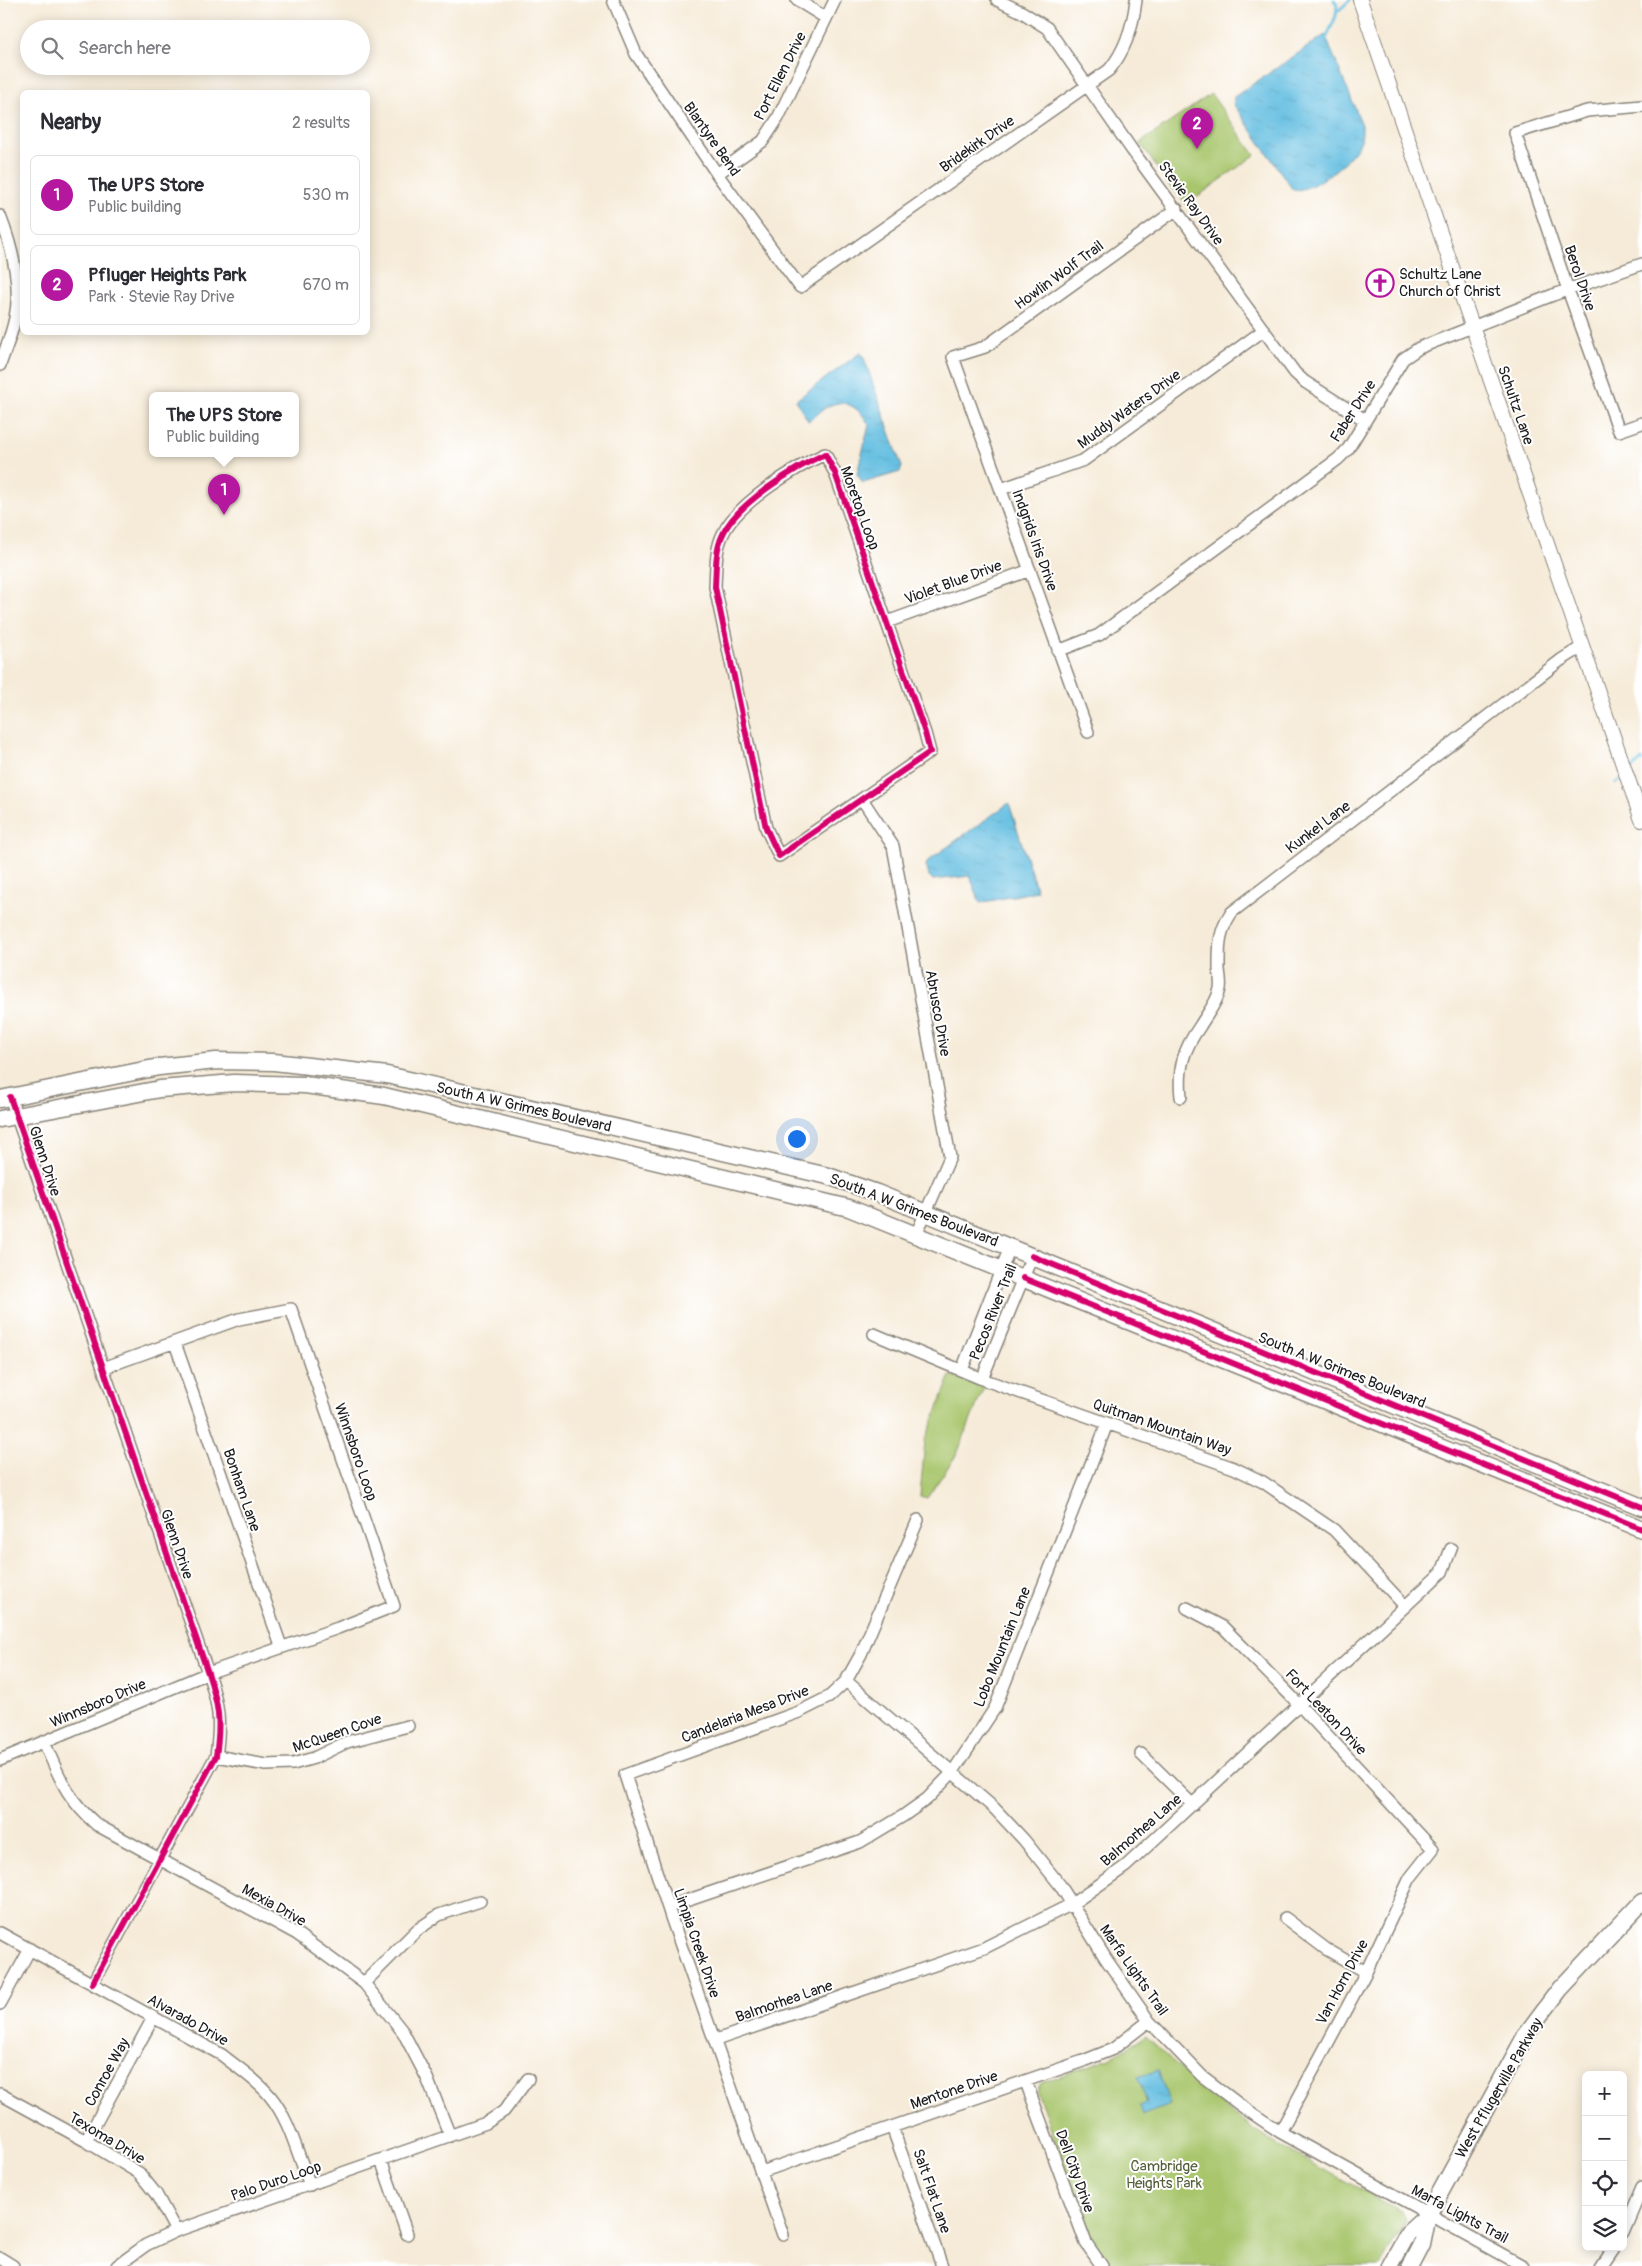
<!DOCTYPE html>
<meta charset="utf-8">
<style>
:root{--surface:#fff;--page:#f2f2f3;--text:#2b2b33;--muted:#7c7c81;--line:#e1e1e2;--accent:#b5179e}
body{margin:0;font-family:Pangolin,sans-serif;background:var(--page);color:var(--text)}
.controls{position:absolute;right:15px;bottom:15px;display:grid;overflow:hidden;border-radius:8px;box-shadow:0 2px 12px #0003}
.controls button{width:45px;height:45px;display:grid;place-items:center;padding:0;border:0;border-bottom:1px solid var(--line);background:var(--surface);color:var(--text);font:25px sans-serif}
.you{position:absolute;left:796px;top:1138px;width:18px;height:18px;margin:-12px;border:4px solid #fff;border-radius:50%;background:#1a73e8;box-shadow:0 0 0 8px #1a73e833}
.badge{display:grid;place-items:center;width:32px;height:32px;border-radius:50%;background:var(--accent);color:#fff;font-size:16px;font-weight:700}
.pin{position:absolute;translate:-50% -41px;filter:drop-shadow(0 1px 2px #0008)}
.pin::after{content:'';position:absolute;top:26px;width:18px;height:15px;background:inherit;clip-path:polygon(0 0,100% 0,50% 100%)}
.popup{position:absolute;left:149px;top:392px;width:150px;height:65px;box-sizing:border-box;display:grid;place-content:center;border-radius:8px;background:var(--surface);filter:drop-shadow(0 1px 4px #0005);font-size:16px;white-space:nowrap;color:var(--muted)}
.popup b{font-size:19px;color:var(--text)}
.popup::after{content:'';position:absolute;left:50%;top:100%;margin-left:-10px;border:10px solid transparent;border-top-color:var(--surface)}
.list{margin:0;padding:0;list-style:none}
h2{display:flex;justify-content:space-between;align-items:center;height:65px;margin:0;padding:0 20px;font-size:21px}
h2 small{font-size:16px;font-weight:400;color:var(--muted)}
.list li{display:grid;grid-template-columns:32px 1fr auto;gap:15px;align-items:center;box-sizing:border-box;height:80px;margin:0 10px 10px;padding:0 10px;border:1px solid var(--line);border-radius:8px}
.list b{display:block;font-size:19px;white-space:nowrap}
.list p{margin:0;font-size:16px;white-space:nowrap;color:var(--muted)}
.list em{font-size:16px;font-style:normal;color:var(--muted)}
.icon{flex:none;width:28px;height:28px;fill:none;stroke:currentColor;stroke-width:2;stroke-linecap:round;stroke-linejoin:round}
.map{position:relative;flex:none;width:1642px;height:2266px;overflow:hidden}
.search{position:absolute;background:var(--surface);box-shadow:0 2px 12px #0003;left:20px;top:20px;width:350px;height:55px;display:flex;align-items:center;gap:12px;box-sizing:border-box;padding:0 18px;border-radius:28px;color:var(--muted);font-size:19px}
.panel{position:absolute;background:var(--surface);box-shadow:0 2px 12px #0003;left:20px;top:90px;width:350px;height:245px;border-radius:8px}
.map>svg:first-child{display:block}
</style>
<div class="map">
<svg width="1642" height="2266" viewBox="0 0 1642 2266">
<defs>
<pattern id="water-ripples" width="26" height="14" patternUnits="userSpaceOnUse" patternTransform="scale(1.25)"><rect width="26" height="14" fill="#63bee1"/><path d="M2 4q2-2 4 0t4 0M15 11q2-2 4 0t4 0" fill="none" stroke="#55a3c0"/></pattern>
</defs>
<rect width="100%" height="100%" fill="#fff"/>
<filter id="ink" filterUnits="userSpaceOnUse"><feTurbulence type="fractalNoise" baseFrequency=".02" numOctaves="2"/><feDisplacementMap in="SourceGraphic" scale="10" xChannelSelector="R" yChannelSelector="G"/><feConvolveMatrix kernelMatrix="1 2 1 2 8 2 1 2 1" color-interpolation-filters="sRGB"/></filter>
<filter id="wash" filterUnits="userSpaceOnUse"><feTurbulence type="fractalNoise" baseFrequency=".0096" numOctaves="4" result="noise"/><feDisplacementMap in="SourceGraphic" scale="20" xChannelSelector="R" yChannelSelector="G"/><feGaussianBlur stdDeviation="1.12" result="paint"/><feColorMatrix in="noise" values="0 0 0 0 0 0 0 0 0 0 0 0 0 0 0 0 0 1.4 0 .05"/><feComposite in="paint" operator="in"/></filter>
<g filter="url(#wash)">
<rect width="100%" height="100%" fill="#f6ebd8"/>
<path fill="#a9c66d" stroke="#627144" d="M1211,94L1255,155L1186,205L1180,195L1170,187L1140,143Z
M951,1375L984,1387L957,1454L927,1498L920,1496L925,1441Z
M1146,2036L1195,2082L1249,2126L1273,2142L1403,2212L1406,2221L1381,2266H1113L1098,2248L1086,2228L1037,2091L1041,2083L1109,2058Z"/>
<path fill="url(#water-ripples)" stroke="#406d7e" d="M1325,35L1362,125C1362,130 1362,136 1361,140C1354,159 1313,192 1293,190L1234,105V97Z
M860,353L863,355L902,467L900,472L863,483L857,474L869,425C862,411 847,398 831,405C823,408 815,417 808,421L796,400Z
M1009,803L1037,891L980,903L970,876L933,880L929,876L926,865L929,860Z
M1158,2070L1170,2105L1143,2115L1140,2106L1147,2103L1138,2077Z"/>
<g fill="none" stroke-linecap="round" stroke-linejoin="round">
<path stroke="#63bee1" stroke-width="3" d="M1337,12L1350,0
M1326,39L1336,16L1337,4L1334,0
M1632,769L1642,760
M1616,783L1619,781"/>
</g>
</g>
<g filter="url(#ink)">
<g fill="none" stroke-linecap="round" stroke-linejoin="round">
<g stroke="#89847a" stroke-width="14">
<path id="minor" d="M613,0L636,54L717,174L800,287L1109,70C1126,50 1133,26 1136,0
M797,0L826,18
M997,0L1022,12L1047,28L1132,150L1295,373L1305,382L1365,420
M1642,106L1587,111L1515,133L1568,290L1619,431L1642,423
M717,174L763,141L778,118L835,0
M0,216C12,247 22,284 15,318C12,334 5,350 0,365
M825,454L835,473L925,733L930,752L779,856L766,828L715,587C716,569 715,550 723,534C736,504 796,467 825,454Z
M1001,489L1084,460L1264,330
M887,622L1030,570
M1058,651L1099,635L1338,459L1348,449L1403,359L1419,348L1553,295L1642,264
M1088,732L953,357L985,347L1177,209
M862,799L893,846L950,1157L916,1235
M10,1097L208,1673C219,1706 221,1721 216,1756L92,1984
M1181,1097C1178,1068 1183,1050 1200,1026C1207,1014 1217,1003 1220,989C1221,983 1220,976 1219,970C1219,946 1218,932 1232,912L1561,660L1582,647
M874,1334L982,1379L1234,1468L1263,1482L1334,1530L1405,1606
M175,1343L281,1646
M962,1370L1010,1247
M982,1379L1032,1256
M1187,1608L1223,1627L1290,1695L1433,1849L1410,1878L1366,1972L1280,2132
M846,1681L994,1808L1024,1840L1060,1885L1106,1959L1149,2021L1202,2076L1240,2105L1280,2132L1523,2266
M44,1742C60,1778 66,1798 97,1825L297,1934L364,1983L403,2032L427,2078L450,2136
M1141,1754L1193,1805
M216,1756L266,1765L293,1764L314,1758L347,1742L408,1726
M0,1760L208,1673L338,1628L394,1606L291,1309L239,1319L103,1368
M668,1907L860,1842L903,1816L927,1799L952,1773L995,1708L1107,1424
M1285,1918L1326,1949L1366,1972
M0,1933L222,2055C238,2068 257,2080 270,2096C290,2120 298,2156 310,2185
M364,1983L417,1930L439,1915L480,1901
M0,2004L30,1949
M716,2040L984,1948L1072,1904L1126,1866L1442,1572L1451,1549
M1026,2082L1086,2243L1102,2266
M0,2094L86,2141L139,2173L156,2194L176,2231
M892,2127L942,2266
M86,2141L153,2018
M381,2160L407,2234
M761,2172L1083,2061L1113,2049L1149,2021
M1623,2231L1642,2186
M783,2235L672,1920L625,1775L799,1712L829,1697L846,1681L861,1654L918,1520
M0,2258L13,2266
M117,2266L146,2245L176,2231L486,2123L504,2111L528,2079
M1601,2266L1614,2247"/>
</g>
<g stroke="#89847a" stroke-width="16">
<path id="tertiary" d="M1360,0L1642,820"/>
</g>
<g stroke="#89847a" stroke-width="19">
<path id="secondary" d="M0,1099L159,1067L216,1061L274,1062L387,1075L828,1176L877,1193L1642,1507
M0,1119L160,1089L234,1083L305,1085L384,1096L849,1208L1642,1529
M1390,2266L1408,2233L1428,2215
M1411,2266L1422,2245L1428,2215L1527,2033L1560,1989L1642,1902"/>
</g>
<use href="#minor" stroke="#fff" stroke-width="11"/>
<use href="#tertiary" stroke="#fff" stroke-width="14"/>
<use href="#secondary" stroke="#fff" stroke-width="16"/>
<g stroke="#fff" stroke-width="9">
<path id="cycleway" d="M825,454L835,473L925,733L930,752L779,856L766,828L715,587C716,569 715,550 723,534C736,504 796,467 825,454Z
M10,1097L208,1673C219,1706 221,1721 216,1756L92,1984
M1032,1256L1642,1507
M1023,1278L1642,1529"/>
</g>
<use href="#cycleway" stroke="#d6006c" stroke-width="6"/>
</g>
</g>
<defs>
<g id="church-ring" transform="scale(1.4375)"><circle r="9.5" fill="#fff" stroke="#b5179e" stroke-width="1.5"/><path d="M-1.2-6h2.4v3.5h3.3v2.4h-3.3V6h-2.4V-.1h-3.3v-2.4h3.3Z" fill="#b5179e"/></g>
</defs>
<g fill-rule="evenodd">
<use href="#church-ring" x="1380" y="283"/>
</g>
<g text-anchor="middle" stroke-width="4" stroke-linejoin="round" paint-order="stroke">
<g font-size="15" fill="#1c1c1c" stroke="#fff">
<text transform="translate(780 76) rotate(-63)" y="5">Port Ellen Drive</text>
<text transform="translate(712 139) rotate(55)" y="5">Blantyre Bend</text>
<text transform="translate(977 144) rotate(-35)" y="5">Bridekirk Drive</text>
<text transform="translate(1191 203) rotate(54)" y="5">Stevie Ray Drive</text>
<text transform="translate(1059 275) rotate(-36)" y="5">Howlin Wolf Trail</text>
<text transform="translate(1580 278) rotate(71)" y="5">Berol Drive</text>
<text transform="translate(1516 405) rotate(71)" y="5">Schultz Lane</text>
<text transform="translate(1129 409) rotate(-36)" y="5">Muddy Waters Drive</text>
<text transform="translate(1353 411) rotate(-57)" y="5">Faber Drive</text>
<text transform="translate(860 508) rotate(70)" y="5">Moretop Loop</text>
<text transform="translate(1035 540) rotate(70)" y="5">Indgrids Iris Drive</text>
<text transform="translate(953 582) rotate(-20)" y="5">Violet Blue Drive</text>
<text transform="translate(1318 827) rotate(-37)" y="5">Kunkel Lane</text>
<text transform="translate(938 1013) rotate(80)" y="5">Abrusco Drive</text>
<text transform="translate(524 1107) rotate(13)" y="5">South A W Grimes Boulevard</text>
<text transform="translate(45 1161) rotate(72)" y="5">Glenn Drive</text>
<text transform="translate(914 1210) rotate(21)" y="5">South A W Grimes Boulevard</text>
<text transform="translate(993 1312) rotate(-68)" y="5">Pecos River Trail</text>
<text transform="translate(1342 1370) rotate(22)" y="5">South A W Grimes Boulevard</text>
<text transform="translate(1162 1427) rotate(19)" y="5">Quitman Mountain Way</text>
<text transform="translate(356 1452) rotate(71)" y="5">Winnsboro Loop</text>
<text transform="translate(242 1490) rotate(71)" y="5">Bonham Lane</text>
<text transform="translate(177 1544) rotate(71)" y="5">Glenn Drive</text>
<text transform="translate(1002 1647) rotate(-68)" y="5">Lobo Mountain Lane</text>
<text transform="translate(98 1703) rotate(-23)" y="5">Winnsboro Drive</text>
<text transform="translate(1326 1712) rotate(47)" y="5">Fort Leaton Drive</text>
<text transform="translate(745 1714) rotate(-21)" y="5">Candelaria Mesa Drive</text>
<text transform="translate(337 1733) rotate(-19)" y="5">McQueen Cove</text>
<text transform="translate(1141 1830) rotate(-41)" y="5">Balmorhea Lane</text>
<text transform="translate(274 1905) rotate(29)" y="5">Mexia Drive</text>
<text transform="translate(697 1943) rotate(71)" y="5">Limpia Creek Drive</text>
<text transform="translate(1134 1970) rotate(55)" y="5">Marfa Lights Trail</text>
<text transform="translate(1342 1982) rotate(-62)" y="5">Van Horn Drive</text>
<text transform="translate(784 2001) rotate(-19)" y="5">Balmorhea Lane</text>
<text transform="translate(188 2020) rotate(29)" y="5">Alvarado Drive</text>
<text transform="translate(107 2072) rotate(-61)" y="5">Conroe Way</text>
<text transform="translate(1499 2088) rotate(-60)" y="5">West Pflugerville Parkway</text>
<text transform="translate(954 2090) rotate(-19)" y="5">Mentone Drive</text>
<text transform="translate(107 2138) rotate(31)" y="5">Texoma Drive</text>
<text transform="translate(1075 2171) rotate(70)" y="5">Dell City Drive</text>
<text transform="translate(276 2181) rotate(-19)" y="5">Palo Duro Loop</text>
<text transform="translate(932 2191) rotate(71)" y="5">Salt Flat Lane</text>
<text transform="translate(1460 2214) rotate(28)" y="5">Marfa Lights Trail</text>
</g>
<g font-size="15" fill="#1c1c1c" stroke="#fff" text-anchor="start">
<text x="1399" y="279">Schultz Lane<tspan x="1399" dy="17">Church of Christ</tspan></text>
</g>
<g font-size="15" fill="#54603c" stroke="#fff">
<text x="1164" y="2171">Cambridge<tspan x="1164" dy="17">Heights Park</tspan></text>
</g>
</g>
</svg>
<div class="controls">
<button>+</button>
<button>−</button>
<button><svg class="icon" aria-label="locate" viewBox="0 0 24 24"><circle cx="12" cy="12" r="6"/><path d="M12 2v4M12 18v4M2 12h4M18 12h4"/></svg></button>
<button><svg class="icon" aria-label="layers" viewBox="0 0 24 24"><path d="M12 4l9 5-9 5-9-5zM3 14l9 5 9-5"/></svg></button>
</div>
<div class="you"></div>
<div class="pin badge" style="left:224px;top:515px">1</div>
<div class="popup"><b>The UPS Store</b>Public building</div>
<div class="pin badge" style="left:1197px;top:149px">2</div>
<div class="search"><svg class="icon" aria-label="search" viewBox="0 0 24 24"><circle cx="10" cy="10" r="6"/><path d="M15 15l6 6"/></svg>Search here</div>
<section class="panel">
<h2>Nearby<small>2 results</small></h2>
<ul class="list">
<li><span class="badge">1</span><div><b>The UPS Store</b><p>Public building</p></div><em>530 m</em></li>
<li><span class="badge">2</span><div><b>Pfluger Heights Park</b><p>Park · Stevie Ray Drive</p></div><em>670 m</em></li>
</ul>
</section>
</div>
